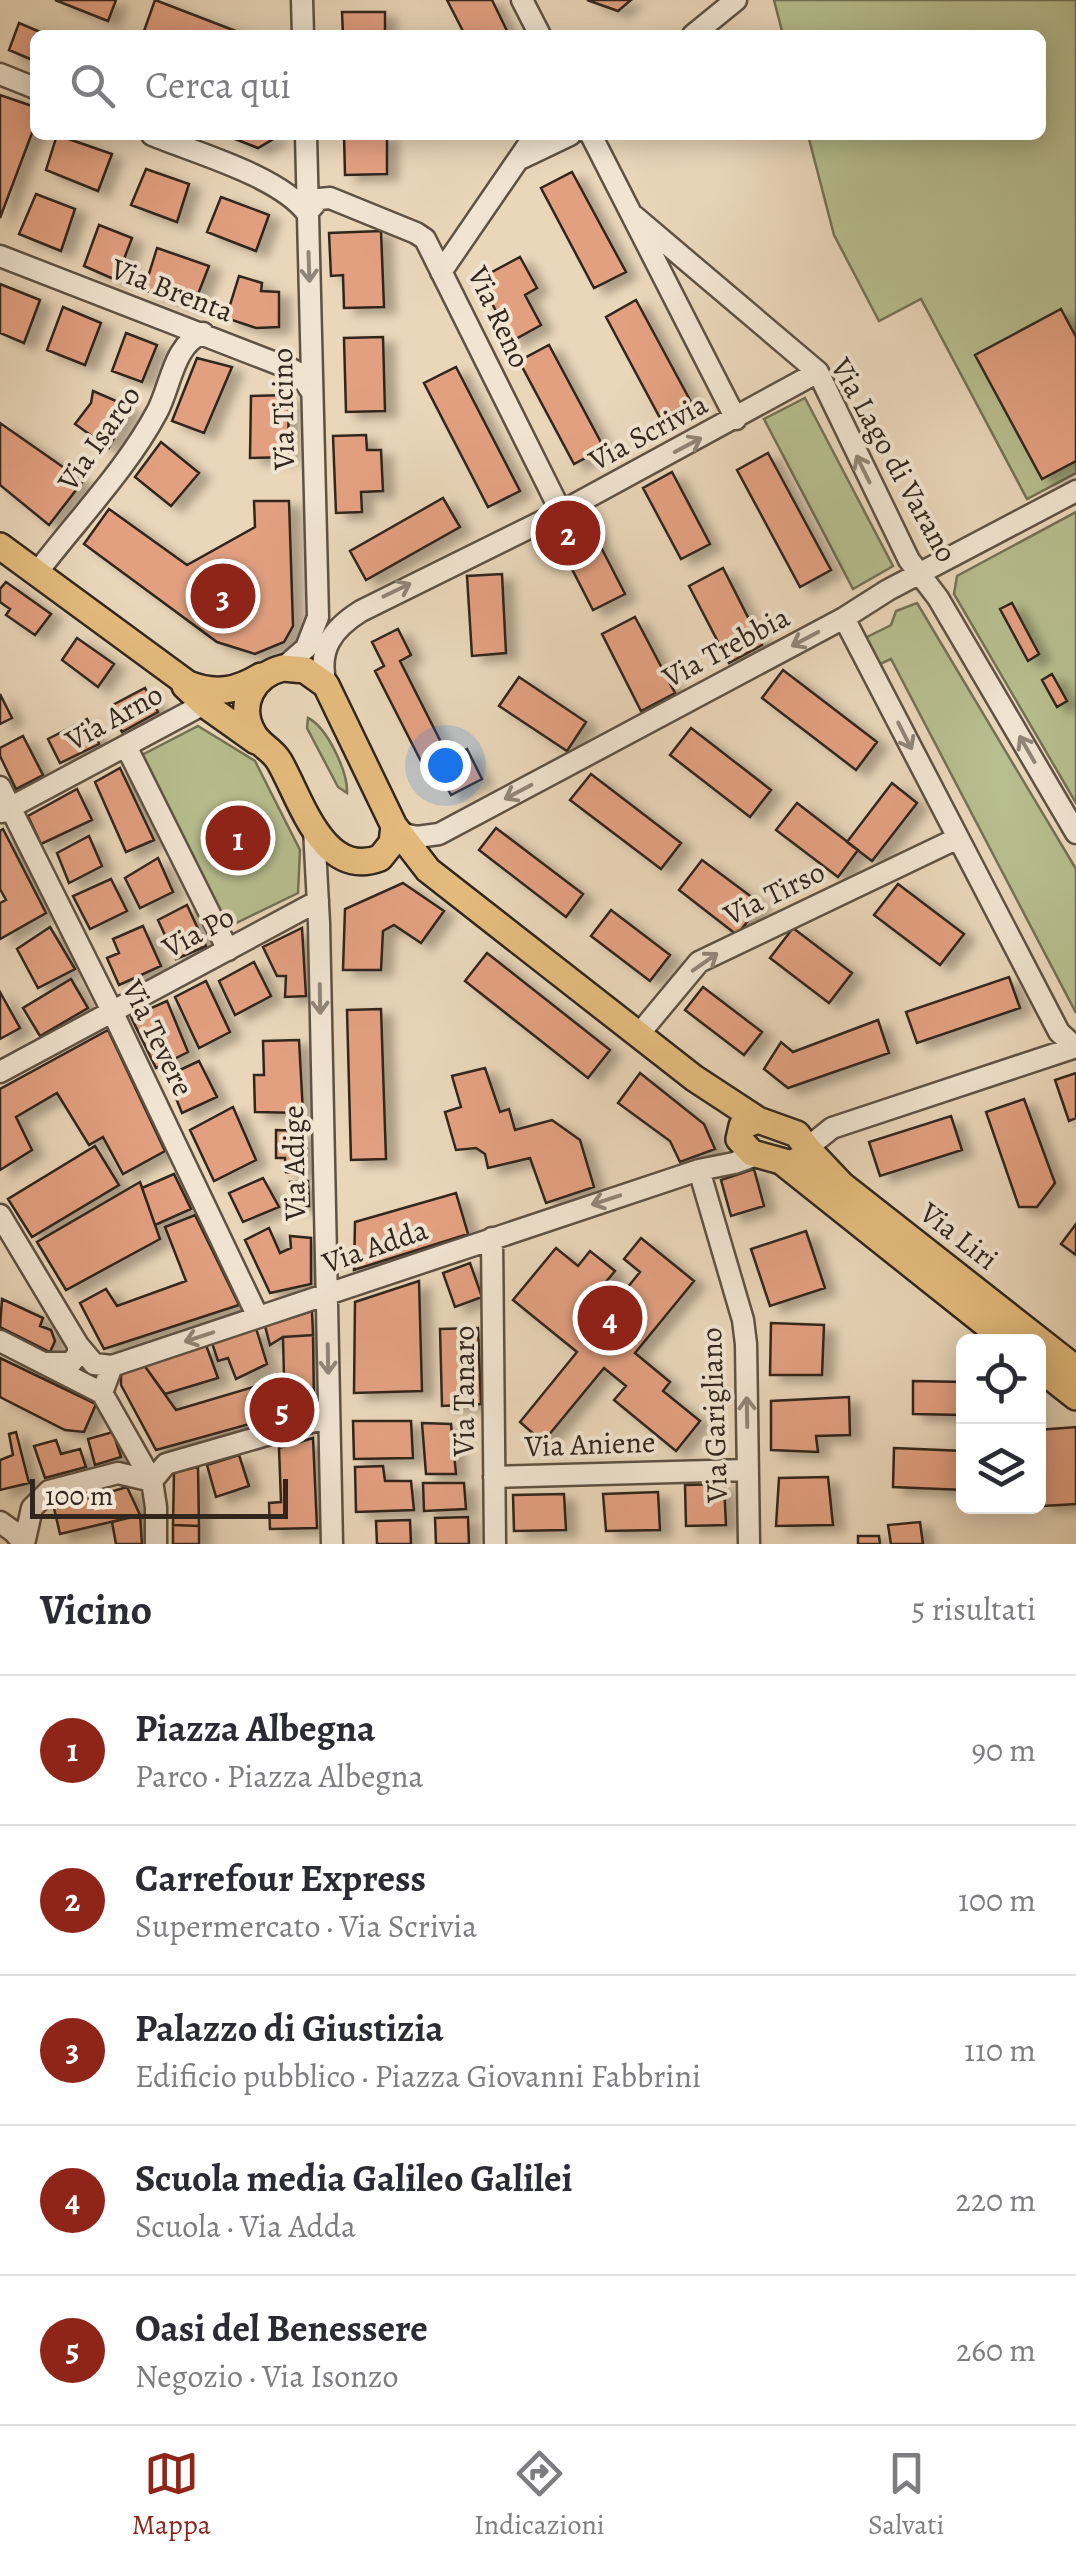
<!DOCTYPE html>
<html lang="it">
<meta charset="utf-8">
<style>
:root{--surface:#fff;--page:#f7f7f7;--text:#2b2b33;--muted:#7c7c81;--line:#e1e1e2;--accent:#8f2418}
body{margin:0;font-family:Alegreya,serif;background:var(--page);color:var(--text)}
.controls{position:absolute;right:30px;bottom:30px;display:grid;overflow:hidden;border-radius:15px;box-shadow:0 5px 25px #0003}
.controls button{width:90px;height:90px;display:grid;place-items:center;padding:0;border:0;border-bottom:2px solid var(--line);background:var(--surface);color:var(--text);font:50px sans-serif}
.scale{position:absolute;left:30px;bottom:25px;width:258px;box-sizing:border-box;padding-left:10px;border:5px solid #30261d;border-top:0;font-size:28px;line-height:35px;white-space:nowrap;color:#30261d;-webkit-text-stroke:8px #f1e5d2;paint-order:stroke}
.you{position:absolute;left:445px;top:765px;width:35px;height:35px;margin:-25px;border:8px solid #fff;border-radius:50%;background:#1a73e8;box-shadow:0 0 0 15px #1a73e833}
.badge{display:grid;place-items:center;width:65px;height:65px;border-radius:50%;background:var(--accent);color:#fff;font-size:32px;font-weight:700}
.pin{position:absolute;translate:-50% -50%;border:5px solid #fff;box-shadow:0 2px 10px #0006}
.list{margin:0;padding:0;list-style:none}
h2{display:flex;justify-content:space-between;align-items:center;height:130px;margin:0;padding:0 40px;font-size:42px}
h2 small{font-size:32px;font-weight:400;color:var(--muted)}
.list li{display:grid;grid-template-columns:65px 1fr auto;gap:30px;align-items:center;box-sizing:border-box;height:150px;padding:0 40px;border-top:2px solid var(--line)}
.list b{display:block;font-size:38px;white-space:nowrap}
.list p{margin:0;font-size:32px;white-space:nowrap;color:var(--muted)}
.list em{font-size:32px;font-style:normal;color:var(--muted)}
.icon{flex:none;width:55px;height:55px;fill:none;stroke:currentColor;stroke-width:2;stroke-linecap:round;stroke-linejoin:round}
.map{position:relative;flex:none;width:1076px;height:1544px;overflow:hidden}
.search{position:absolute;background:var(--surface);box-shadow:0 5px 25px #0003;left:30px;right:30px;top:30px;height:110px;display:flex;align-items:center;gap:25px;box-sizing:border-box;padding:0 35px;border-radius:15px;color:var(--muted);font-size:38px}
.sheet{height:880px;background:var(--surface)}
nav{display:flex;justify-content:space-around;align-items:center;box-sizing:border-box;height:140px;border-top:2px solid var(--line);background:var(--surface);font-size:28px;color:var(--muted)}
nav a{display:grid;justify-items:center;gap:5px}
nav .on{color:var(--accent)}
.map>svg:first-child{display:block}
</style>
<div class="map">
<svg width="1076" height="1544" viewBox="0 0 1076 1544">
<defs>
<filter id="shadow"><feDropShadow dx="11" dy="6" stdDeviation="5" flood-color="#0004"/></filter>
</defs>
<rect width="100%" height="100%" fill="#ead7ba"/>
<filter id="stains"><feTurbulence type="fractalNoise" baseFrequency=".002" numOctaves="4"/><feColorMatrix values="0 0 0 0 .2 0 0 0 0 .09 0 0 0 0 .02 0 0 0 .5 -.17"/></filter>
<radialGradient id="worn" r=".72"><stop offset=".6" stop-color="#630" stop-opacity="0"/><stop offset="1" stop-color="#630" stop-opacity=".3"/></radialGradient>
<path fill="#b7be8f" stroke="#747256" stroke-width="2.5" d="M774,0H1076V473L1027,499L921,299L879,321L834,235L808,135H1041V35H783Z
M805,398L893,566L853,589L764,419Z
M1076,512V803L954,594L957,576Z
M917,603L1076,869V1013L891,659L878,665L865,638L891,625L896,611Z
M308,718C327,727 348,772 347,793L338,787L307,728Z
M198,726L255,761L300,850L298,893L228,927L142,755Z"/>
<path fill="#e3a081" stroke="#30261d" stroke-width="2.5" filter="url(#shadow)" d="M55,0H116L108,21Z
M155,0L246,35H154L144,31Z
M447,0H492L509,35H465Z
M587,0H631L618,11Z
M342,12H385V35H343Z
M19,23L47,35H35V61L9,50Z
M0,95L35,107V125L0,218Z
M57,135L112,154L98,191L46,170Z
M225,135H275V138L258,148Z
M344,135H387V174L345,175Z
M146,169L189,184L177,222L131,205Z
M572,172L626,272L594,288L541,188Z
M36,194L75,209L61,251L19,234Z
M221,197L269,215L256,251L207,232Z
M99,225L132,238L116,280L84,266Z
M381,231L384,307L344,308L343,275L331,276L329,233Z
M157,248L209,266L193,307L144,290Z
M520,257L537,288L525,295L541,325L512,341L479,279Z
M239,276L262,283L261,291L279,292V327L256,328L226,318Z
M0,284L40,300L24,343L0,333Z
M636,300L691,402L660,418L606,317Z
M63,307L101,323L85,365L47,350Z
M1061,309L1076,337V461L1042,479L975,355Z
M126,333L157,345L142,382L112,371Z
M383,337L385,411L346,412L344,338Z
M549,345L604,448L574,464L519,361Z
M197,358L232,367L204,433L172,421Z
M456,367L520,491L488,507L424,383Z
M93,391L130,407L109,448L75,424L91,403Z
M289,395L288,457L250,458L251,396Z
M0,423L83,481L49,525L0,485Z
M366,435L367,450H381L383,491L361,492L362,512L336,513L333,436Z
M161,442L199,473L171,506L135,477Z
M768,453L831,570L800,587L737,470Z
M672,472L710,544L681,559L643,488Z
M443,498L460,527L366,580L350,551Z
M254,501H289L293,626L284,642L255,654L217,642L84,544L109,509L187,565L255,527Z
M585,516L625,594L593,610L553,532Z
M723,568L762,645L729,663L689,586Z
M502,574L506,653L472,656L467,576Z
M6,582L51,614L35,635L6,615L10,609L0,602V589Z
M1012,603L1039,654L1028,661L1000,609Z
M635,617L675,693L641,711L602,634Z
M398,629L411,655L400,661L449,758L467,749L482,779L451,795L439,772L429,777L375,671L384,666L372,642Z
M77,638L114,664L98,687L62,660Z
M783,670L877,742L856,770L762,698Z
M1052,674L1067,701L1057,707L1042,680Z
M519,677L586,722L567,751L499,706Z
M145,688L158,712L122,732L109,707Z
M0,694L12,718L0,724Z
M87,719L99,744L60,763L48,739Z
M691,728L771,790L750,817L670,755Z
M23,736L43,775L16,789L0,756V748Z
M120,768L154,840L126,852L95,782Z
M591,774L681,843L661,869L570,800Z
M892,783L917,803L872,861L847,842Z
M77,789L92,820L41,844L28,816Z
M797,803L858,850L838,877L776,830Z
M496,828L583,894L566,917L479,850Z
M3,829L46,913L0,939V903L6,900L0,889V831Z
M89,836L102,866L69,883L57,853Z
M158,858L173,892L140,908L125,878Z
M702,860L761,904L737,935L679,890Z
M111,879L127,911L90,929L73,896Z
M403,883L444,911L421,943L394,925L383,931L381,970H343L345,909Z
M898,884L964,934L940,965L874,915Z
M187,905L206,946L176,959L158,920Z
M611,910L670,955L650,981L591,936Z
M143,926L161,966L119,985L107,958L119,953L113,939Z
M50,927L75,969L38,988L17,949Z
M302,928L306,996L285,997L286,976H277L263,947Z
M793,928L852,973L829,1003L770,958Z
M487,953L610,1050L588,1078L465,981Z
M254,962L271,996L235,1015L219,981Z
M1009,977L1020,1008L917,1043L906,1012Z
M71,979L88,1008L40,1036L23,1008Z
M206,981L230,1032L199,1048L175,997Z
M703,987L762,1032L744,1055L685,1010Z
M0,992L20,1028L0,1039Z
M167,1001L188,1052L156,1068L131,1017Z
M381,1009L386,1159L351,1160L347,1010Z
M878,1020L889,1053L788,1088L764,1069L781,1042L793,1052Z
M108,1030L165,1151L123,1174L103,1137L89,1145L57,1093L16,1117L32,1150L0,1170V1089Z
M299,1040L303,1113L255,1112L254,1075H264L263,1041Z
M199,1061L217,1097L182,1113L167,1076Z
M485,1068L500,1112L509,1109L515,1130L552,1120L580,1140L594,1187L546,1203L530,1158L488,1168L485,1154L476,1148L456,1150L445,1112L461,1107L452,1076Z
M640,1073L704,1124L715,1149L680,1162L670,1141L618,1103Z
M1076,1073V1118L1069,1121L1055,1080Z
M1024,1099L1055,1183L1037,1207H1019L986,1112Z
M233,1107L256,1160L214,1181L190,1130Z
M951,1116L962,1150L880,1176L869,1142Z
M276,1130L306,1131L307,1174L286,1172L285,1158H276Z
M95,1146L119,1185L32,1237L8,1199Z
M754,1169L764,1206L731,1216L721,1180Z
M174,1174L191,1209L155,1225L142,1188Z
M263,1178L279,1207L243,1222L229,1193Z
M308,1181L309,1206H295L290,1182Z
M140,1182L160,1239L66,1290L37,1242Z
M456,1193L468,1234L354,1270L355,1222Z
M195,1215L239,1305L104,1349L80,1303L106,1289L117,1306L186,1281L165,1227Z
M1076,1224V1255L1061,1244Z
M269,1228L280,1253L291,1248L290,1236L311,1238V1284L270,1293L245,1240Z
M806,1231L825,1288L770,1306L751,1249Z
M641,1238L694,1281L635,1353L670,1382L663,1391L700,1421L676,1451L614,1400L626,1386L604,1368L543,1442L520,1422L577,1352L513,1300L556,1248L578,1266L590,1251L615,1271L595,1295L620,1315L632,1300L623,1293L640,1272L624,1259Z
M470,1263L482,1297L455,1307L443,1273Z
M419,1281L422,1391L354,1393L355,1302Z
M2,1299L43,1318L40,1326L51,1330L55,1341L50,1352L0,1327Z
M312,1311L313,1335L283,1337L270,1345L265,1326Z
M771,1323L824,1325L822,1375H770Z
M256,1328L267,1364L236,1379L228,1358L218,1361L212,1343Z
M478,1328L481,1404L442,1406L440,1329Z
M313,1335L314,1406L156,1450L121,1385V1373L144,1365L176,1410L284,1378L283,1337Z
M206,1345L218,1378L165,1394L144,1365Z
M0,1358L96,1404L84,1432L65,1430L0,1397Z
M913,1381L964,1382V1415L913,1414Z
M849,1397L850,1435L816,1436L818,1452L771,1450V1401Z
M353,1421H411L413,1458L354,1459Z
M422,1423L451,1424L456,1474H426Z
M1076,1427V1504L1043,1506L1038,1430Z
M16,1432L29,1483L0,1490V1460L13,1455L9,1434Z
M113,1432L121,1457L95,1465L88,1439Z
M313,1438L317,1528L270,1529L269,1503L281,1502L279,1448Z
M56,1440L61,1454L80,1449L86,1467L45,1478L34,1446Z
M894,1448L964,1451V1490L893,1487Z
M239,1455L249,1486L216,1497L207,1465Z
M383,1466L385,1481H411L414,1510L356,1512L355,1467Z
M198,1467L199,1526L173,1525L174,1472Z
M828,1477L833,1525L776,1526L779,1478Z
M423,1483H464L466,1509L424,1511Z
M724,1484L726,1525L686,1526L685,1485Z
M127,1487L140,1515L60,1534L54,1508Z
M658,1492L660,1530L606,1531L603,1494Z
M564,1494L566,1530L514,1531L513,1495Z
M140,1515L142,1544H116L112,1522Z
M468,1517L469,1544H436L435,1518Z
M410,1520L411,1544H377L376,1521Z
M920,1522L923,1544H891L888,1525Z
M173,1525L199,1526V1544H173Z
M858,1536H879L880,1544H858Z"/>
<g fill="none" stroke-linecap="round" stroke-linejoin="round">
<g stroke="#5e5244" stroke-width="25">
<path id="minor" d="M302,0L303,35
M522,0L540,35
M693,35L736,0
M0,74L35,88
M152,135C196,153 279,176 307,213L319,199L330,198L416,233L425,239L561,512
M591,135L736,419
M522,158L570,135
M634,216L818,372L909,560L938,598L1076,833
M0,256L291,369L300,374L311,391
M441,272L535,135
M36,574C76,521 126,470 157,412C171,386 173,345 203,333
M844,618L1059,1032L1075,1047
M283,668L306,648L318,617L306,135
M326,685C317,650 332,629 361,611L561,512L818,372
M126,746L228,950
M0,787L112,1011L258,1317
M2,812L204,704
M314,829L319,923L332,1544
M399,833L417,837L439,834L844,618L888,590L1076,491
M639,1034L699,962L958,838
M0,1072L318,901
M807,1148L832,1128L1076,1047
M699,1170L743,1320L746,1344L749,1544
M0,1215L78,1345V1354L71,1363H44
M492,1238L495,1544
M0,1341L102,1393
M78,1345L94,1364L112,1366L699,1170L734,1163L759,1154
M112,1366L102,1393L152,1481L156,1507V1544
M494,1477L747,1470
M152,1481L166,1464L329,1417
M0,1522L14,1532L24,1544
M24,1544L32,1508L49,1491L118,1473L152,1481"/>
</g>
<g stroke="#30261d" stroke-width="30">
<path id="major" d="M0,546L188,684C216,695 236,691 261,676
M283,668L305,670L326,685L394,826L392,843L380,858C322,880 300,796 279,761C272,749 259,745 253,733C237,705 253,675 283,668Z
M185,686L204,704L256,741
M394,826L428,870L694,1078L758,1120
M807,1148L842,1185L1076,1369
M781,1161L791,1164L804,1157L807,1148L797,1134L758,1120L742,1126L739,1139L752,1153L781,1161L1007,1341
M1038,1367L1076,1397"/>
</g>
<use href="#minor" stroke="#f1e5d2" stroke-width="20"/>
<use href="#major" stroke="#e5bc7d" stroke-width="25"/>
</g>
<defs><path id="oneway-shaft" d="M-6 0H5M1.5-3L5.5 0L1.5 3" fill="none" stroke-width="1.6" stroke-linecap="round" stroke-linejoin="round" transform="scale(2.5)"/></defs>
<g stroke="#908678">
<use href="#oneway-shaft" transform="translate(309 267) rotate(88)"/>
<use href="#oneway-shaft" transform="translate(688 445) rotate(-28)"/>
<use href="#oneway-shaft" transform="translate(863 469) rotate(-116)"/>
<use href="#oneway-shaft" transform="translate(397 590) rotate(-26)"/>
<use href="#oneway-shaft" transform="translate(805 639) rotate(152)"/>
<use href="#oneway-shaft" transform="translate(905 736) rotate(63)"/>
<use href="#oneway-shaft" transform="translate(1027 749) rotate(-120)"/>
<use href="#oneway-shaft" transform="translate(518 792) rotate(152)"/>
<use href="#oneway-shaft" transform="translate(705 962) rotate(-35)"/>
<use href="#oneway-shaft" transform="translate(320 999) rotate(89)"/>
<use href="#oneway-shaft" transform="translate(606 1200) rotate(162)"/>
<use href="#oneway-shaft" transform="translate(199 1337) rotate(162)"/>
<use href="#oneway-shaft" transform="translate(328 1359) rotate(89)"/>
<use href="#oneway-shaft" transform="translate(747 1412) rotate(-91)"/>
</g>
<g text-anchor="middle" stroke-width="8" stroke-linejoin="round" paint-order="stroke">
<g font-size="30" fill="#30261d" stroke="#f1e5d2">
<text transform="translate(172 290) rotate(21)" y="10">Via Brenta</text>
<text transform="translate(499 317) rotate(65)" y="10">Via Reno</text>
<text transform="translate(283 409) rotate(-91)" y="10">Via Ticino</text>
<text transform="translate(648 432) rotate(-28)" y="10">Via Scrivia</text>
<text transform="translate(99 438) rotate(-55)" y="10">Via Isarco</text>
<text transform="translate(894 460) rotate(61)" y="10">Via Lago di Varano</text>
<text transform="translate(726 647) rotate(-28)" y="10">Via Trebbia</text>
<text transform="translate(114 717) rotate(-29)" y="10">Via Arno</text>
<text transform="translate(774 893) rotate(-26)" y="10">Via Tirso</text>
<text transform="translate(198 932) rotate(-28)" y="10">Via Po</text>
<text transform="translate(158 1038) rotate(64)" y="10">Via Tevere</text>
<text transform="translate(294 1163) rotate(-91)" y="10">Via Adige</text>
<text transform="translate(959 1236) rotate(38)" y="10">Via Liri</text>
<text transform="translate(375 1246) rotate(-19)" y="10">Via Adda</text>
<text transform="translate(464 1391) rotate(-90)" y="10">Via Tanaro</text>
<text transform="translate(714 1415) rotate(-92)" y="10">Via Garigliano</text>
<text transform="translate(590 1444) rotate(-2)" y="10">Via Aniene</text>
</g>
</g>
<rect width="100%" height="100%" filter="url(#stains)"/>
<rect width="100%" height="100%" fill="url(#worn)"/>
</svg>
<div class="controls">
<button><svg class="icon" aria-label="locate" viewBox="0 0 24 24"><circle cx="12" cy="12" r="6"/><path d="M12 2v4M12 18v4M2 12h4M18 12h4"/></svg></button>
<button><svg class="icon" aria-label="layers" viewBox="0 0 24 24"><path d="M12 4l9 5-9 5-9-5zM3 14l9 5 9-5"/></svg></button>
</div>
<div class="scale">100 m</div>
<div class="you"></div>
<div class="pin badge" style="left:238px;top:838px">1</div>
<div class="pin badge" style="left:568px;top:533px">2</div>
<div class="pin badge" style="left:223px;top:596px">3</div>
<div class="pin badge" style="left:610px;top:1318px">4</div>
<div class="pin badge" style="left:282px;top:1410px">5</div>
<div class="search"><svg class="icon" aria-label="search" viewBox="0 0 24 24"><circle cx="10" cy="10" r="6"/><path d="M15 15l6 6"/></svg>Cerca qui</div>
</div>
<section class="sheet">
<h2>Vicino<small>5 risultati</small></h2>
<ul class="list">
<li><span class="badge">1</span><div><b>Piazza Albegna</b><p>Parco · Piazza Albegna</p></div><em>90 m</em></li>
<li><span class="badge">2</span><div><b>Carrefour Express</b><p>Supermercato · Via Scrivia</p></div><em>100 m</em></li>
<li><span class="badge">3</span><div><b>Palazzo di Giustizia</b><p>Edificio pubblico · Piazza Giovanni Fabbrini</p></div><em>110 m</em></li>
<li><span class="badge">4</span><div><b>Scuola media Galileo Galilei</b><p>Scuola · Via Adda</p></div><em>220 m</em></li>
<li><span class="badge">5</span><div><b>Oasi del Benessere</b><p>Negozio · Via Isonzo</p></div><em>260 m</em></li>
</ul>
</section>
<nav>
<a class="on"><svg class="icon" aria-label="map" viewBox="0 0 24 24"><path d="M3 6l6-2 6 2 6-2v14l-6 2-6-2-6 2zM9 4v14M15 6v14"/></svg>Mappa</a>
<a><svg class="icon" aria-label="directions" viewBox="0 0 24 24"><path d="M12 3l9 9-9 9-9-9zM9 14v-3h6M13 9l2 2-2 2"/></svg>Indicazioni</a>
<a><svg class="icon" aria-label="saved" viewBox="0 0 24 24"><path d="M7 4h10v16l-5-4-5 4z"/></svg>Salvati</a>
</nav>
